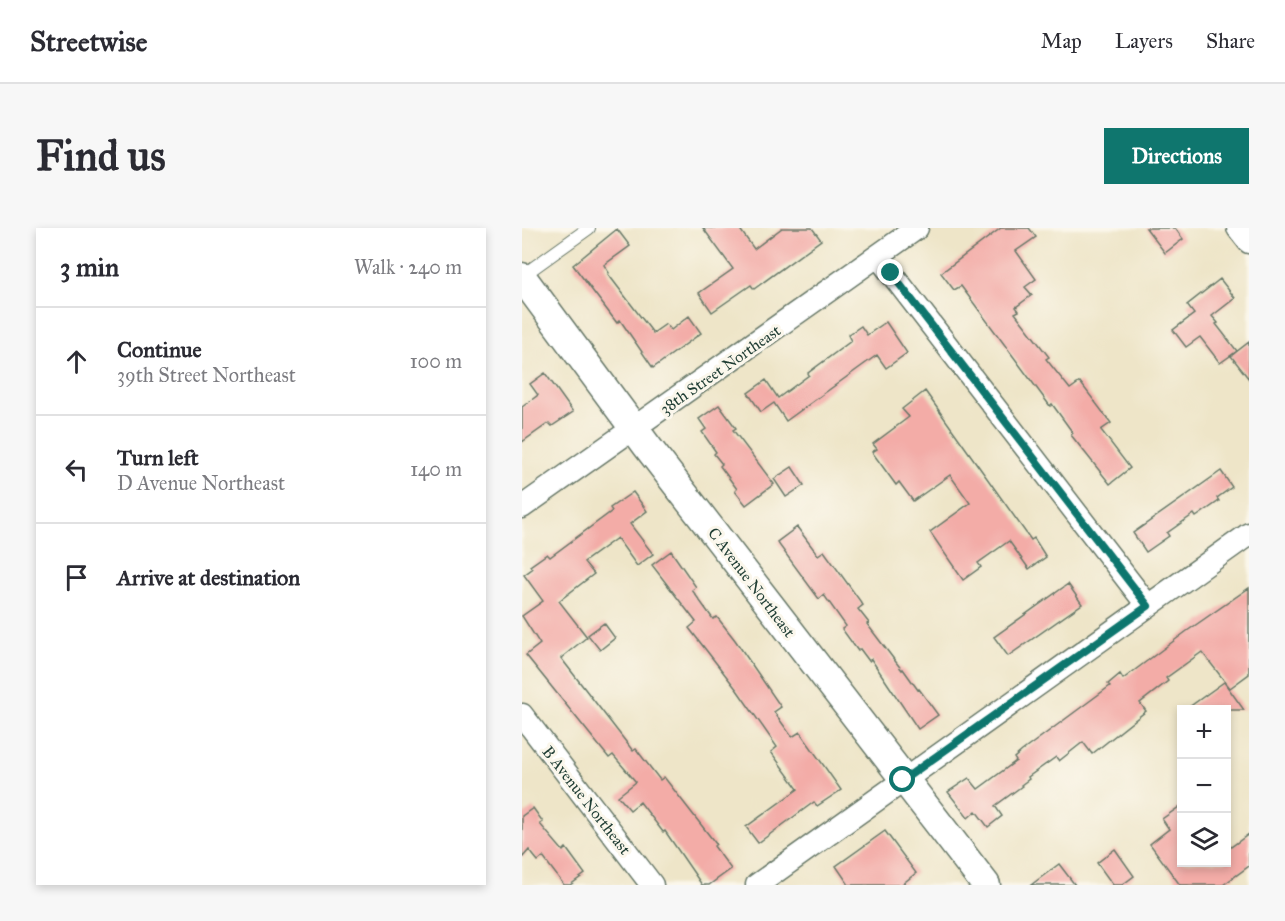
<!DOCTYPE html>
<meta charset="utf-8">
<style>
:root{--surface:#fff;--page:#f7f7f7;--text:#2b2b33;--muted:#7c7c81;--line:#e1e1e2;--accent:#0f766e}
body{margin:0;font-family:"IM FELL Great Primer",serif;background:var(--page);color:var(--text)}
.controls{position:absolute;right:18px;bottom:18px;display:grid;overflow:hidden;border-radius:0px;box-shadow:0 3px 9px #0003}
.controls button{width:54px;height:54px;display:grid;place-items:center;padding:0;border:0;border-bottom:2px solid var(--line);background:var(--surface);color:var(--text);font:30px sans-serif}
.stop{position:absolute;width:18px;height:18px;margin:-14px;border:4px solid #0f766e;border-radius:50%;background:#fff}
.stop.end{background:#0f766e;border-color:#fff;box-shadow:0 2px 6px #0008}
.list{margin:0;padding:0;list-style:none}
h2{display:flex;justify-content:space-between;align-items:center;height:78px;margin:0;padding:0 24px;font-size:26px}
h2 small{font-size:20px;font-weight:400;color:var(--muted)}
.list li{display:grid;grid-template-columns:39px 1fr auto;gap:18px;align-items:center;box-sizing:border-box;height:108px;padding:0 24px;border-top:2px solid var(--line)}
.list b{display:block;font-size:22px;white-space:nowrap}
.list p{margin:0;font-size:20px;white-space:nowrap;color:var(--muted)}
.list em{font-size:20px;font-style:normal;color:var(--muted)}
.icon{flex:none;width:33px;height:33px;fill:none;stroke:currentColor;stroke-width:2;stroke-linecap:round;stroke-linejoin:round}
.map{position:relative;flex:none;width:727px;height:657px;overflow:hidden;border-radius:0px}
header{display:flex;align-items:center;gap:36px;box-sizing:border-box;height:84px;padding:0 30px;background:var(--surface);border-bottom:2px solid var(--line)}
header strong{font-size:28px}
nav{display:flex;gap:33px;margin-inline-start:auto;font-size:21px}
.intro{display:flex;align-items:center;justify-content:space-between;box-sizing:border-box;height:144px;padding:0 36px}
h1{margin:0;font-size:42px}
.button{padding:15px 27px;border-radius:0px;background:var(--accent);color:#fff;font-size:21px;font-weight:700}
main{display:flex;gap:36px;padding:0 36px}
aside{flex:1;background:var(--surface);border-radius:0px;box-shadow:0 3px 9px #0003}
.map>svg:first-child{display:block}
</style>
<header>
<strong>Streetwise</strong>
<nav><a>Map</a><a>Layers</a><a>Share</a></nav>
</header>
<div class="intro"><h1>Find us</h1><a class="button">Directions</a></div>
<main>
<aside>
<h2>3 min<small>Walk · 240 m</small></h2>
<ul class="list">
<li><svg class="icon" aria-label="ahead" viewBox="0 0 24 24"><path d="M12 20V5M6 11l6-6 6 6"/></svg><div><b>Continue</b><p>39th Street Northeast</p></div><em>100 m</em></li>
<li><svg class="icon" aria-label="left" viewBox="0 0 24 24"><path d="M17 20v-9H6M10 6l-5 5 5 5"/></svg><div><b>Turn left</b><p>D Avenue Northeast</p></div><em>140 m</em></li>
<li><svg class="icon" aria-label="arrive" viewBox="0 0 24 24"><path d="M6 21V4h12l-3 4 3 4H6"/></svg><div><b>Arrive at destination</b></div></li>
</ul>
</aside>
<div class="map">
<svg width="727" height="657" viewBox="0 0 727 657">
<rect width="100%" height="100%" fill="#fbf7ec"/>
<filter id="ink" filterUnits="userSpaceOnUse"><feTurbulence type="fractalNoise" baseFrequency=".0167" numOctaves="2"/><feDisplacementMap in="SourceGraphic" scale="12" xChannelSelector="R" yChannelSelector="G"/><feConvolveMatrix kernelMatrix="1 2 1 2 8 2 1 2 1" color-interpolation-filters="sRGB"/></filter>
<filter id="wash" filterUnits="userSpaceOnUse"><feTurbulence type="fractalNoise" baseFrequency=".008" numOctaves="4" result="noise"/><feDisplacementMap in="SourceGraphic" scale="24" xChannelSelector="R" yChannelSelector="G"/><feGaussianBlur stdDeviation="1.35" result="paint"/><feColorMatrix in="noise" values="0 0 0 0 0 0 0 0 0 0 0 0 0 0 0 0 0 1.4 0 .05"/><feComposite in="paint" operator="in"/></filter>
<g filter="url(#wash)">
<rect width="100%" height="100%" fill="#eee5c8"/>
<g id="blocks">
<path fill="#f3aca7" d="M181,0H217L232,21L260,0H290L299,12L232,61L229,57L190,84L177,65L211,41Z
M479,0H507L514,9L494,23L514,51L503,59L510,67L494,79L497,83L493,85L527,129L524,131L548,161L558,154L589,195L579,202L608,240L588,256L549,207L551,205L530,176L528,178L439,58L432,62L419,45Z
M624,0H653L661,11L643,25Z
M95,1L108,18L82,37L87,45L86,46L131,105L144,96L149,102L167,88L179,105L131,140L98,92L95,95L51,37Z
M698,51L713,70L690,88L696,95L694,96L715,123L698,135L678,109L664,119L651,102L672,86L665,77Z
M364,94L385,125L364,140L355,127L264,193L252,175L239,184L226,165L244,152L256,170L287,147L286,145L329,113L326,107L339,98L345,107Z
M727,114V151L709,128Z
M23,145L51,184L30,198L27,195L0,214V179L16,167L8,156Z
M403,163L509,312L512,310L524,329L507,341L487,313L456,335L459,339L441,352L408,304L448,275L428,247L391,273L377,254L374,257L350,224L355,221L351,216L387,189L380,181Z
M197,177L214,200L211,202L252,256L224,277L213,263L215,261L198,238L200,236L192,226L194,224L180,204L184,201L177,191Z
M270,239L282,257L264,269L252,251Z
M699,243L710,259L695,270L697,273L674,289L672,286L645,305L647,308L624,324L611,305Z
M111,264L125,283L108,296L131,326L115,338L95,310L62,334L72,346L37,373L65,409L39,430L111,523L114,521L138,552L142,549L194,616L192,618L209,641L187,657H180L143,603L141,604L118,574L108,582L96,568L114,554L91,527L87,530L4,427L18,416L0,388L21,373L2,347L10,341L8,338L25,326L28,329L90,283L88,280Z
M275,299L296,327L302,323L341,377L336,381L347,395L345,396L380,442L381,441L396,462L397,461L416,487L396,501L349,431L347,433L338,421L336,423L320,401L324,398L302,367L297,371L255,314Z
M149,323L174,359L170,362L191,391L195,389L213,412L259,479L252,484L270,509L278,504L319,562L295,578L292,574L236,615L224,599L276,561L249,524L255,519L215,462L167,400L174,394L130,337Z
M546,356L560,376L486,428L472,409Z
M727,360V446L708,460L680,424L644,450L646,453L618,475L624,483L570,526L561,514L537,533L534,529L506,549L507,551L499,557L500,558L473,578L480,588L466,599L454,583L446,590L426,564L447,550L456,561L494,533L492,530L500,523L588,458L586,456L598,446L601,451L665,403Z
M82,395L93,410L78,422L66,407Z
M702,454L722,482H663Z
M660,577V634H705V622L727,606V638L701,657H658L628,616L647,601L640,591Z
M11,580L21,594L18,596L41,623L44,620L63,646L48,657H42L21,629L16,633L7,622L0,630V588Z
M363,603L394,645L379,657H327L314,638Z
M593,621L612,648L600,657H591L575,635Z
M537,636L553,657H509Z"/>
</g>
</g>
<g filter="url(#ink)">
<use href="#blocks" fill-opacity="0" stroke="#677868" stroke-width="1.5"/>
<g fill="none" stroke-linecap="round" stroke-linejoin="round">
<g stroke="#677868" stroke-width="14">
<path id="service" d="M0,48L67,0"/>
</g>
<g stroke="#677868" stroke-width="25">
<path id="minor" d="M716,0L727,14
M356,28L626,378
M0,279L395,0
M0,487L130,657
M235,657L727,306"/>
</g>
<g stroke="#677868" stroke-width="31">
<path id="tertiary" d="M0,49L125,218L464,657"/>
</g>
<use href="#service" stroke="#fff" stroke-width="12"/>
<use href="#minor" stroke="#fff" stroke-width="22"/>
<use href="#tertiary" stroke="#fff" stroke-width="28"/>
</g>
</g>
<g fill="none" stroke-linecap="round" stroke-linejoin="round" filter="url(#ink)">
<path stroke="#0f766e" stroke-width="8" d="M369,45L626,378L381,552"/>
</g>
<g text-anchor="middle" stroke-width="6" stroke-linejoin="round" paint-order="stroke">
<g font-size="16" fill="#1f3d34" stroke="#fbf7ec">
<text transform="translate(198 141) rotate(-35)" y="6">38th Street Northeast</text>
<text transform="translate(230 354) rotate(53)" y="6">C Avenue Northeast</text>
<text transform="translate(65 572) rotate(52)" y="6">B Avenue Northeast</text>
</g>
</g>
</svg>
<div class="controls">
<button>+</button>
<button>−</button>
<button><svg class="icon" aria-label="layers" viewBox="0 0 24 24"><path d="M12 4l9 5-9 5-9-5zM3 14l9 5 9-5"/></svg></button>
</div>
<div class="stop" style="left:381px;top:552px"></div>
<div class="stop end" style="left:369px;top:45px"></div>
</div>
</main>
